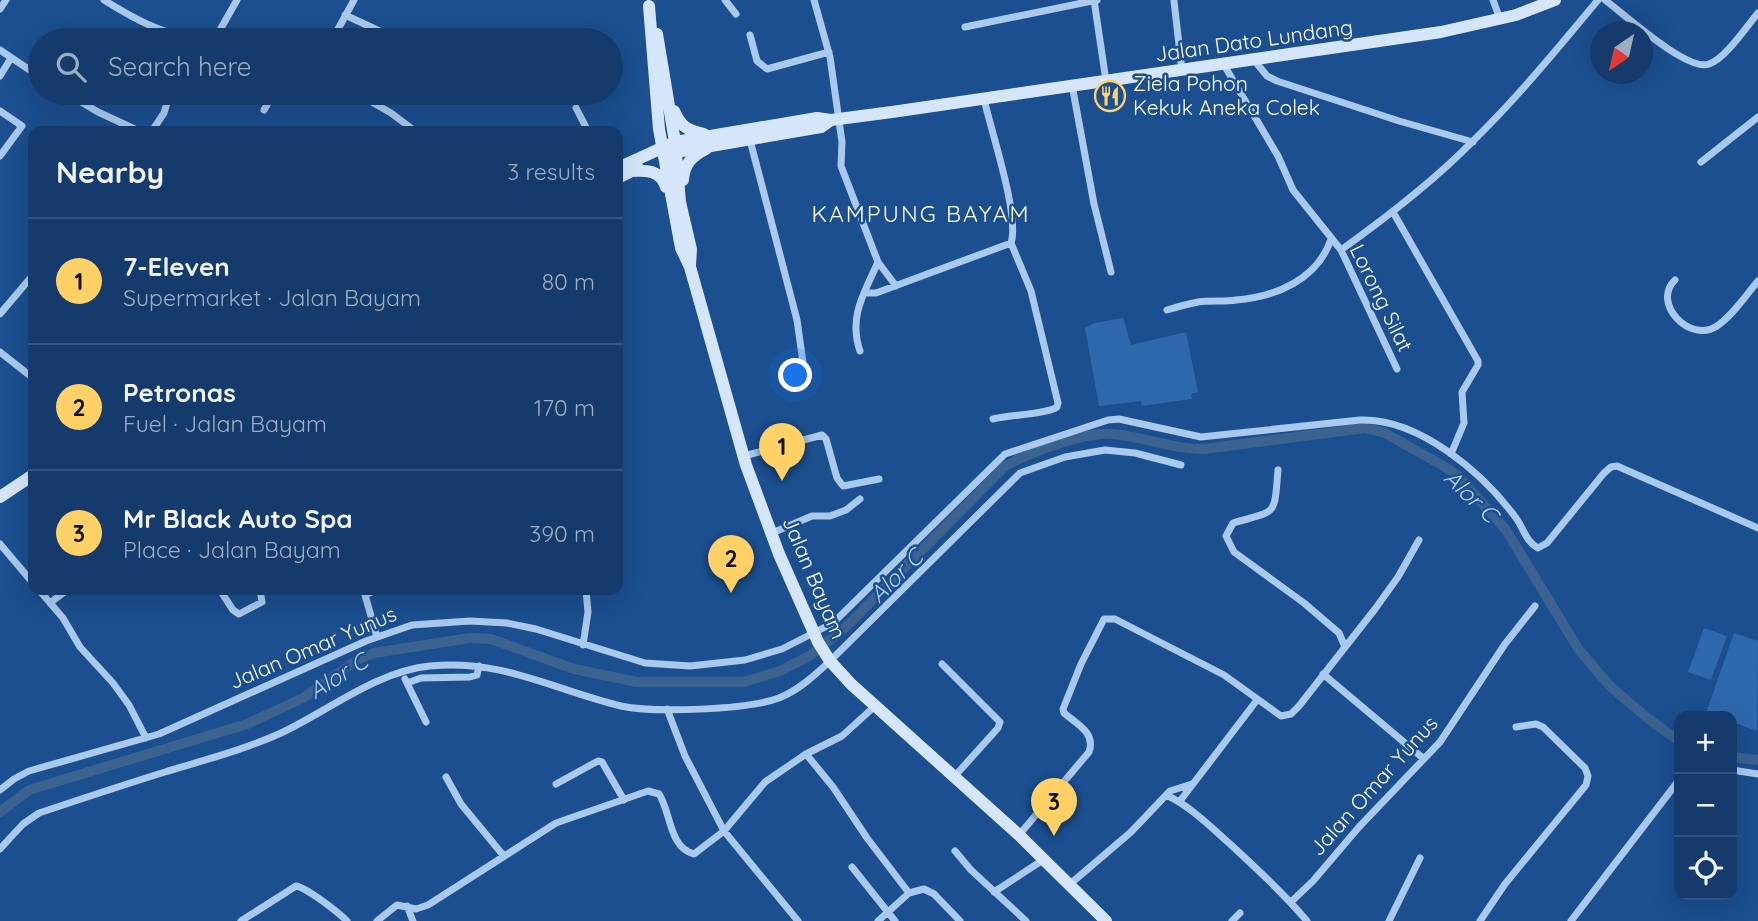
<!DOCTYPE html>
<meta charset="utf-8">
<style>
:root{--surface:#143b6b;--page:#1d4271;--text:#f1f3f6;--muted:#9dadc1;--line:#33557e;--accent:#ffd166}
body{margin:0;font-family:Quicksand,sans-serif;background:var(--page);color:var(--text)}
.controls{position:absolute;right:21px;bottom:21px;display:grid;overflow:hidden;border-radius:14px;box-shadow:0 7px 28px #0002}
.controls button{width:63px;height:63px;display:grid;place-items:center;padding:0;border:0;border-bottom:2px solid var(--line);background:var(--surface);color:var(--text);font:35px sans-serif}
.compass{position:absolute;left:1590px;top:21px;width:63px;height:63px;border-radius:50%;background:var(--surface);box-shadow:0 7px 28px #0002;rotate:214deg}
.you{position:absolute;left:796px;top:376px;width:24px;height:24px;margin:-18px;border:5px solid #fff;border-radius:50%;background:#1a73e8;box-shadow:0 0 0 10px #1a73e833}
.badge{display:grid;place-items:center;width:46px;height:46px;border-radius:50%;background:var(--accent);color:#111;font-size:23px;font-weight:700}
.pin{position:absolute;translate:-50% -58px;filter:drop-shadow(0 2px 4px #0008)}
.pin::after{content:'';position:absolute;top:37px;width:24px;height:21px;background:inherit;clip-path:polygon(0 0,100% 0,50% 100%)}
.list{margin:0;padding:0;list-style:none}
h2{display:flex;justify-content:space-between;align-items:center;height:91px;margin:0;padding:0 28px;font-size:30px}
h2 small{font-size:23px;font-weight:400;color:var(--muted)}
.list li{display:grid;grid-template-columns:46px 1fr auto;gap:21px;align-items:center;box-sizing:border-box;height:126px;padding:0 28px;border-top:2px solid var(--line)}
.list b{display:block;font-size:26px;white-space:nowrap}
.list p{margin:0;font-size:23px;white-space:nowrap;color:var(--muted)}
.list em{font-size:23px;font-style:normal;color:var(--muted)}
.icon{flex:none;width:38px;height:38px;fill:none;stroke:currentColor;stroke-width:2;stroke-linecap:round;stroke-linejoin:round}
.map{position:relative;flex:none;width:1758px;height:921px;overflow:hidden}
.search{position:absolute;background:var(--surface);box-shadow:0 7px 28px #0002;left:28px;top:28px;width:595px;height:77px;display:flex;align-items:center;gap:18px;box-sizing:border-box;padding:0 24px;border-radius:38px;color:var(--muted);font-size:26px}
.panel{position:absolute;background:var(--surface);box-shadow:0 7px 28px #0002;left:28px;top:126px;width:595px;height:469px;border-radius:14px}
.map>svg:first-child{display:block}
</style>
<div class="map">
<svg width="1758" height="921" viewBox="0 0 1758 921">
<rect width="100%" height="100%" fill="#1b4f8f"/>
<path fill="#2e69ad" d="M1123,318L1131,345L1186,332L1198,392L1191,394L1192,399L1142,406L1141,401L1099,406L1085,328L1094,323Z
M1704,628L1727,636L1711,680L1688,672Z
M1734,633L1758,641L1757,731L1732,722V716H1715L1706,713Z"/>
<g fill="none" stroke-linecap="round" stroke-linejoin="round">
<path stroke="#3c6290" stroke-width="10" d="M1732,757L1758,760
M0,812L29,790L247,724L303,698L357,660L374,653L470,638L491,639L574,669L637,682H744L780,671L811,655L848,625L1004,467C1027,453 1086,431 1113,434C1145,437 1171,449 1204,449L1365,428L1383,432L1447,468L1459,477L1506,530L1579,650L1610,686L1646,717L1679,741"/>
<path stroke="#a9c9ee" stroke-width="7" d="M104,0C125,13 150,28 175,34C194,38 213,36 231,40
M725,0L736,14
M814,0L830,57L842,142L841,166L878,262L896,286
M1094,0L1106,81
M1493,0L1500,19
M1605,0C1624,14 1687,72 1709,64C1726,58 1746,27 1758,13
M1174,1L1182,71
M0,9L6,0
M345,15L399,40
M965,27L1097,0
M750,35L757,61L767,69L829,52
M216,37L237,0
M492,38L494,40
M332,40L354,0
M0,50L40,77
M1254,60L1267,76L1277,81L1399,121L1473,142
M1224,65L1278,156L1293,190L1341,250L1397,369
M0,76L11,58
M1072,85L1094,204L1111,272
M66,93L98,112L139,131
M356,93L391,113L415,131
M984,99C991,131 1020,216 1011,243
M576,108L588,131
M264,110L274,93
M0,111L22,126L0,156
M152,131L164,113L170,93
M750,140L797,320L805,377
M1701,162L1758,117
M1393,212L1478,361V365L1462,392L1464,423L1451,454
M1341,250C1387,217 1433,182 1473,141C1518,97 1558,48 1598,0
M1675,280C1651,303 1690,344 1717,326C1733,315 1746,295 1758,281
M864,293H876L1011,243
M1167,310C1177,307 1188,304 1198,302C1211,300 1224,302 1236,300C1276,297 1318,279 1331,239
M0,314L33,275
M860,351C848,316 865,292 878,262
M0,352L33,378
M993,419C1009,415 1048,414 1057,407L1058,403L1031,291L1011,243
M744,456L822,435L826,439L837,478L843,486L879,479
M1278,470C1274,518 1277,510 1233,523L1226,536L1234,552L1304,603L1339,633L1345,647
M772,533L812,516H830L846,510L860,499
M0,544L33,583
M39,590L63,618L80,647L113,683L129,705L146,738
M220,590L233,610L239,614L262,602L260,590
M376,590L365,595L377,637
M50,603L67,590
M583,645L588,612L586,590
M942,664L1000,722L998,728L954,777
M1323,674L1424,759
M405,679L426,722
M407,683L421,678L470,677L477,675L479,666
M667,709L685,756L724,831L798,921
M806,754L833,787L867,838L909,893
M1732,770L1758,774
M446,777L461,804L503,855
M556,784L598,761L602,762L624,800
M0,790L14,779L29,771L159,734L366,641L412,625L470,621L507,623L536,629L645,663L690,666L745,660L782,649L833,623L1005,454L1108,420L1119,419L1201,437L1360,420C1419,418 1483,473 1516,518C1524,529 1526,542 1538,548L1547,543L1604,473L1611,467L1617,466L1758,528
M1166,795C1190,806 1210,826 1230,844C1257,869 1283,893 1307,921
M1180,801L1257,700
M1019,835L1089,752C1096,733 1077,724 1064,713L1063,709L1081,664L1104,619H1115L1224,675L1281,716L1291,714L1299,706L1375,609L1398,577L1419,540
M0,849L23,824L39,813C81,799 123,785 165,772C204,760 244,750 281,733C328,711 377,671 430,666C503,659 554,690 621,706C654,713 747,710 779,698C799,690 815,675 830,661L1020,473L1065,457L1105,450L1135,453L1181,465
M955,851L971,870L1026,921
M852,867L895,921
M1069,885L1131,832L1170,791L1192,784
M994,892L1043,860
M1292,901L1313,881L1359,827L1440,742L1505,644L1535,606
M407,906L413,921
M241,921L296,886C307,888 338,912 347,921
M377,921L397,905L416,909L428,905L556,823L648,791L659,794C671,812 669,848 694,854L724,831L765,782L806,754L842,736L875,706
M878,921L909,893L924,889L934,894L960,921
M1232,921L1240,913
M1389,921L1420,858
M1480,921L1505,884L1586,785L1588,776L1585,768L1543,727L1536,724L1516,727
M1571,921L1679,780"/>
<path stroke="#d6e6fa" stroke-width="12" d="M649,6L659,129L681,248L690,267L746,465L779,554L818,642L830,661L851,684L1019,835L1106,921
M657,34L675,142L680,202L691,249L690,265
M674,111C681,127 687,130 704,134
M668,155L676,152L821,127L831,120
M618,168L675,142L817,118L831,120L892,112L1441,32L1516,15L1555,0
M631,171C646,170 661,170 666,187
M618,178L638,168
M683,180C684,164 692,156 706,149
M0,497L33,475"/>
</g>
<defs>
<g id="restaurant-ring" transform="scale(1.575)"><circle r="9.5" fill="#1b4f8f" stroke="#ffd166" stroke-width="1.5"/><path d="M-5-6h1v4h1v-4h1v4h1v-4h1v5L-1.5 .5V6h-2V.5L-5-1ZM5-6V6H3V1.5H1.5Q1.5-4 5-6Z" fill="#ffd166"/></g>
</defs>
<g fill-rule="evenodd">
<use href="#restaurant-ring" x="1110" y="96"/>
</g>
<g text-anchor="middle" stroke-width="5" stroke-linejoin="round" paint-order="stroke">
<g font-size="21" fill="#fff" stroke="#1b4f8f">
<text transform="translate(1254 41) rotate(-8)" y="7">Jalan Dato Lundang</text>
<text transform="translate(1381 298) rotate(64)" y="7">Lorong Silat</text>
<text transform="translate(814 578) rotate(67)" y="7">Jalan Bayam</text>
<text transform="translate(313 648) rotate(-23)" y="7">Jalan Omar Yunus</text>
<text transform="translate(1374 786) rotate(-48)" y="7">Jalan Omar Yunus</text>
</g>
<g font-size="21" fill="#fff" stroke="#1b4f8f" text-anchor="start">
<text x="1133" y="91">Ziela Pohon<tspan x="1133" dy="24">Kekuk Aneka Colek</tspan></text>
</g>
<g font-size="23" letter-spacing="2" fill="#fff" stroke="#1b4f8f">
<text x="921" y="222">KAMPUNG BAYAM</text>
</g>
<g font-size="23" font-style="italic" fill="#b5d3f5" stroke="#1b4f8f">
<text transform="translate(1471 496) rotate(44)" y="8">Alor C</text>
<text transform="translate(896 576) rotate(-45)" y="8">Alor C</text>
<text transform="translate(338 676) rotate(-32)" y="8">Alor C</text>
</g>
</g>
</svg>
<div class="controls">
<button>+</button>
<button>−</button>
<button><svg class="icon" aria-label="locate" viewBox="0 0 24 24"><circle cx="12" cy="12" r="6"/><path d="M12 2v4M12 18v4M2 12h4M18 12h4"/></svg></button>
</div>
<svg class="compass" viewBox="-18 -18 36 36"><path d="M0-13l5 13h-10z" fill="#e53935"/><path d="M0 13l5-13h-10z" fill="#9dadc1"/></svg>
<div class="you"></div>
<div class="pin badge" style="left:782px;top:481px">1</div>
<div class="pin badge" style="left:731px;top:593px">2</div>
<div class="pin badge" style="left:1054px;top:836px">3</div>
<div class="search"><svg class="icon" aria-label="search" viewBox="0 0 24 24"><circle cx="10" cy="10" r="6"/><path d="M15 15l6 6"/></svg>Search here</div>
<section class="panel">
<h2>Nearby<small>3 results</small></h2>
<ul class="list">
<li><span class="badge">1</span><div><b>7-Eleven</b><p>Supermarket · Jalan Bayam</p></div><em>80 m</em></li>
<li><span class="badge">2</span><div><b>Petronas</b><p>Fuel · Jalan Bayam</p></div><em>170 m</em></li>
<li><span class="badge">3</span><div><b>Mr Black Auto Spa</b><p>Place · Jalan Bayam</p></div><em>390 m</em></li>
</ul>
</section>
</div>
